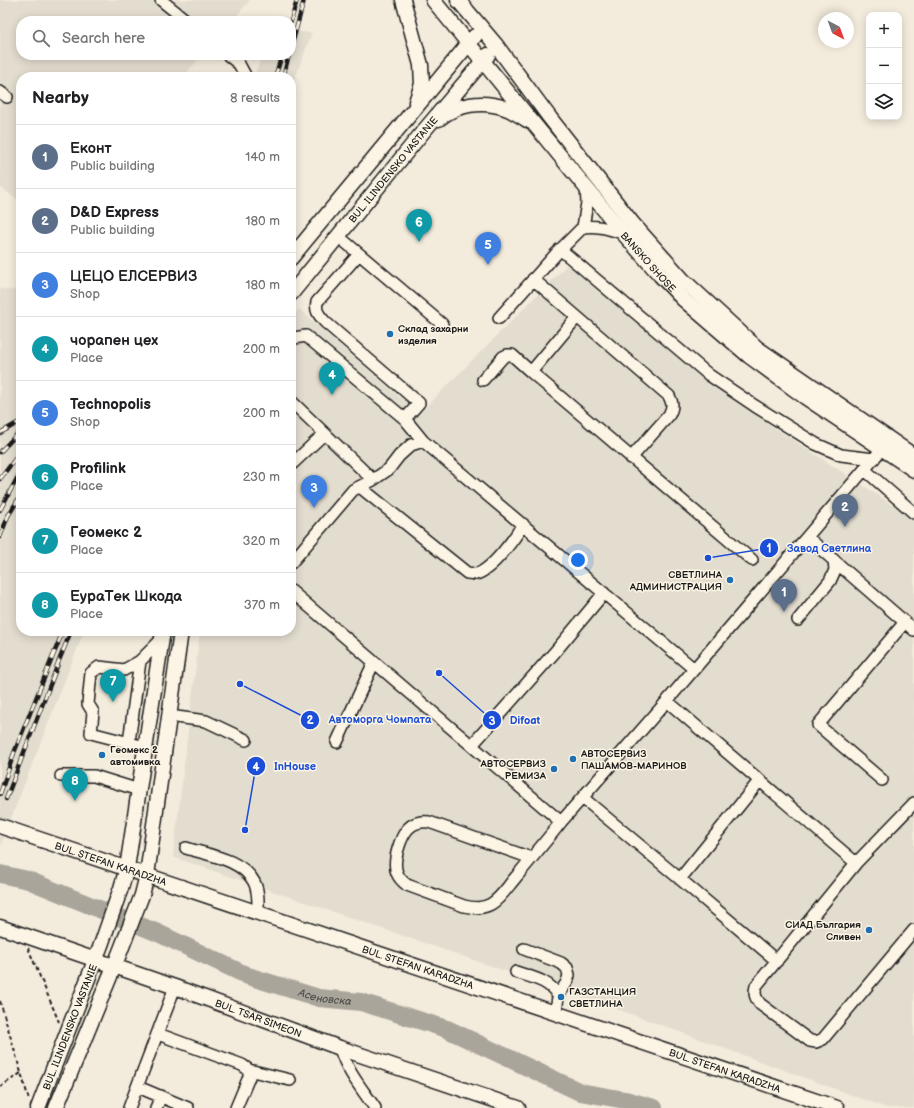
<!DOCTYPE html>
<meta charset="utf-8">
<style>
:root{--surface:#fff;--page:#f2f2f2;--text:#202124;--muted:#757577;--line:#e0e0e0;--accent:#1f6fb2}
body{margin:0;font-family:"Balsamiq Sans",sans-serif;background:var(--page);color:var(--text)}
.controls{position:absolute;right:12px;top:12px;display:grid;overflow:hidden;border-radius:8px;box-shadow:0 2px 10px #0003}
.controls button{width:36px;height:36px;display:grid;place-items:center;padding:0;border:0;border-bottom:1px solid var(--line);background:var(--surface);color:var(--text);font:20px sans-serif}
.compass{position:absolute;left:818px;top:12px;width:36px;height:36px;border-radius:50%;background:var(--surface);box-shadow:0 2px 10px #0003;rotate:139deg}
.you{position:absolute;left:578px;top:560px;width:14px;height:14px;margin:-10px;border:3px solid #fff;border-radius:50%;background:#1a73e8;box-shadow:0 0 0 6px #1a73e833}
.badge{display:grid;place-items:center;width:26px;height:26px;border-radius:50%;background:var(--accent);color:#fff;font-size:13px;font-weight:700}
.pin{position:absolute;translate:-50% -33px;filter:drop-shadow(0 1px 2px #0008)}
.pin::after{content:'';position:absolute;top:21px;width:14px;height:12px;background:inherit;clip-path:polygon(0 0,100% 0,50% 100%)}
.list{margin:0;padding:0;list-style:none}
h2{display:flex;justify-content:space-between;align-items:center;height:52px;margin:0;padding:0 16px;font-size:17px}
h2 small{font-size:13px;font-weight:400;color:var(--muted)}
.list li{display:grid;grid-template-columns:26px 1fr auto;gap:12px;align-items:center;box-sizing:border-box;height:64px;padding:0 16px;border-top:1px solid var(--line)}
.list b{display:block;font-size:15px;white-space:nowrap}
.list p{margin:0;font-size:13px;white-space:nowrap;color:var(--muted)}
.list em{font-size:13px;font-style:normal;color:var(--muted)}
.icon{flex:none;width:22px;height:22px;fill:none;stroke:currentColor;stroke-width:2;stroke-linecap:round;stroke-linejoin:round}
.map{position:relative;flex:none;width:914px;height:1108px;overflow:hidden}
.search{position:absolute;background:var(--surface);box-shadow:0 2px 10px #0003;left:16px;top:16px;width:280px;height:44px;display:flex;align-items:center;gap:10px;box-sizing:border-box;padding:0 14px;border-radius:16px;color:var(--muted);font-size:15px}
.panel{position:absolute;background:var(--surface);box-shadow:0 2px 10px #0003;left:16px;top:72px;width:280px;height:564px;border-radius:16px}
.map>svg:first-child{display:block}
</style>
<div class="map">
<svg width="914" height="1108" viewBox="0 0 914 1108">
<rect width="100%" height="100%" fill="#f3ecdd"/>
<filter id="ink" filterUnits="userSpaceOnUse"><feTurbulence type="fractalNoise" baseFrequency=".025" numOctaves="2"/><feDisplacementMap in="SourceGraphic" scale="8" xChannelSelector="R" yChannelSelector="G"/><feConvolveMatrix kernelMatrix="1 2 1 2 8 2 1 2 1" color-interpolation-filters="sRGB"/></filter>
<g filter="url(#ink)">
<path fill="#e3ddcf" d="M0,0H250L232,21H21V55H202L183,77H21V202L0,187Z
M291,31L312,33L291,89V77H254L262,55H291Z
M568,264L766,422L914,519V1108H887L631,1014L173,857L200,631H291V320L299,309L419,414Z
M0,289L21,291V631H84L0,847Z"/>
<g fill="none" stroke-linecap="round" stroke-linejoin="round">
<path stroke="#aaa59b" stroke-width="18" id="s1" d="M0,874L28,880L158,933L248,976L319,998L361,1002L447,1029L580,1092L625,1100L654,1108"/>
<g stroke="#1c1c1c" stroke-width="14">
<path id="minor" d="M161,0L187,21
M228,55L239,64L246,77
M0,92L7,97
M583,227C598,225 609,229 623,233
M338,236L442,324
M560,249L709,375L755,406L816,444L841,455L874,459
M359,254L317,302C315,311 319,315 325,322L419,403L405,419
M533,279L669,396C673,404 673,407 669,415L631,458
M577,317L531,372L752,560
M499,318L556,254L583,227L587,203L586,187
M291,341L294,338L306,336L405,419L423,441L694,669
M483,380L503,357L507,355H512L531,372
M291,401L373,480
M291,465L324,434
M865,470L914,513
M360,487L467,573C470,573 474,574 476,574C492,570 515,538 523,524
M807,537L914,630
M291,563L353,490L373,480L389,469L399,456L411,445L423,441
M291,591L561,822L667,701L887,443
M798,620L830,581L835,570L834,560
M667,701L856,863
M169,716L206,721L246,740
M129,742L140,661
M337,742L374,662
M472,745L554,653L604,593
M145,747L91,733L93,712L88,704L91,673L99,667L124,670L140,661L161,640
M61,776H94L139,790
M882,780L818,725L905,622
M583,798L680,879L760,780
M914,803L856,863L756,986C754,994 755,997 760,1004L810,1041L816,1042L823,1039L914,930
M186,848C208,855 242,859 254,882C259,891 258,903 258,913
M531,858L429,822C410,820 403,832 398,849C396,856 394,866 397,873C399,878 403,882 407,885L464,906C474,908 482,909 491,904C501,898 508,886 516,877C531,859 546,841 561,822
M680,879L777,961
M524,949L561,963L567,968L569,975L567,982L558,996L556,1013
M516,972C531,977 551,981 558,996
M158,1034L242,1065L249,1070L290,1080
M340,1048C346,1070 362,1089 375,1108
M138,1087L188,1108
M129,1108L175,987
M156,1108L161,1096
M236,1108L249,1077V1070"/>
</g>
<g stroke="#1c1c1c" stroke-width="17">
<g id="major">
<path d="M403,0L421,65L422,84L416,102"/>
<path id="s2" d="M433,0L623,233L660,275L683,299L749,356L805,397L914,470"/>
<path d="M458,0L496,45L550,118L633,224L683,280L757,348L914,456"/>
<path d="M439,119C456,104 483,100 505,108C512,110 520,116 527,120"/>
<path d="M291,258L475,36"/>
<path id="s3" d="M291,294L422,133L488,55"/>
<path id="s4" d="M0,826L837,1108"/>
<path id="s5" d="M0,927L175,987L340,1048L518,1108"/>
<path id="s6" d="M38,1108L101,945L121,888L127,868L163,631"/>
<path d="M56,1108L120,952L142,895L147,875L181,631"/>
</g>
</g>
<path stroke="#1c1c1c" stroke-width="2" stroke-dasharray="4 3" stroke-linecap="butt" d="M28,948L59,1022
M0,1001L29,1100
M0,1087L21,1073"/>
<use href="#minor" stroke="#fcf5e5" stroke-width="11"/>
<use href="#major" stroke="#fcf5e5" stroke-width="14"/>
<g stroke="#1c1c1c" stroke-width="4.5">
<path id="rail" d="M291,21L297,0
M291,48L304,0
M275,77L282,55
M283,77L289,55
M0,433L21,421
M0,452L21,430
M0,479L21,451
M0,510L21,471
M0,537L8,516L21,495
M56,668L71,631
M0,794L14,753L63,631
M6,799L58,664"/>
</g>
<use href="#rail" stroke="#fcf5e5" stroke-width="3" stroke-dasharray="9" stroke-linecap="butt"/>
</g>
</g>
<g fill="#1f6fb2" stroke="#fcf5e5" stroke-width="1.5">
<circle cx="390" cy="334" r="4"/>
<circle cx="730" cy="580" r="4"/>
<circle cx="102" cy="755" r="4"/>
<circle cx="573" cy="759" r="4"/>
<circle cx="554" cy="769" r="4"/>
<circle cx="869" cy="930" r="4"/>
<circle cx="561" cy="997" r="4"/>
</g>
<g text-anchor="middle" stroke-width="3" stroke-linejoin="round" paint-order="stroke">
<g font-size="10" fill="#1c1c1c" stroke="#fcf5e5">
<text dy="4" stroke="none"><textPath href="#s3" startOffset="161">BUL. ILINDENSKO VASTANIE</textPath></text>
<text dy="4" stroke="none"><textPath href="#s2" startOffset="339">BANSKO SHOSE</textPath></text>
<text dy="4" stroke="none"><textPath href="#s4" startOffset="117">BUL. STEFAN KARADZHA</textPath></text>
<text dy="4" stroke="none"><textPath href="#s4" startOffset="441">BUL. STEFAN KARADZHA</textPath></text>
<text dy="4" stroke="none"><textPath href="#s5" startOffset="274">BUL. TSAR SIMEON</textPath></text>
<text dy="4" stroke="none"><textPath href="#s6" startOffset="87">BUL. ILINDENSKO VASTANIE</textPath></text>
<text dy="4" stroke="none"><textPath href="#s4" startOffset="765">BUL. STEFAN KARADZHA</textPath></text>
</g>
<g font-size="10" font-weight="bold" fill="#1c1c1c" stroke="#fcf5e5" text-anchor="start">
<text x="398" y="332">Склад захарни<tspan x="398" dy="12">изделия</tspan></text>
<text x="722" y="578" text-anchor="end">СВЕТЛИНА<tspan x="722" dy="12">АДМИНИСТРАЦИЯ</tspan></text>
<text x="110" y="753">Геомекс 2<tspan x="110" dy="12">автомивка</tspan></text>
<text x="581" y="757">АВТОСЕРВИЗ<tspan x="581" dy="12">ПАШАМОВ-МАРИНОВ</tspan></text>
<text x="546" y="767" text-anchor="end">АВТОСЕРВИЗ<tspan x="546" dy="12">РЕМИЗА</tspan></text>
<text x="861" y="928" text-anchor="end">СИАД България<tspan x="861" dy="12">Сливен</tspan></text>
<text x="569" y="995">ГАЗСТАНЦИЯ<tspan x="569" dy="12">СВЕТЛИНА</tspan></text>
</g>
<g font-size="11" font-style="italic" fill="#55534f" stroke="#fcf5e5">
<text dy="4" stroke="none"><textPath href="#s1" startOffset="349">Асеновска</textPath></text>
</g>
</g>
<path fill="none" stroke="#1d4ed8" stroke-width="1.5" d="M708 558L769 548M240 684L310 720M439 673L492 720M245 830L256 766"/>
<g fill="#1d4ed8" stroke="#fcf5e5" stroke-width="1.5">
<circle cx="708" cy="558" r="4"/>
<circle cx="240" cy="684" r="4"/>
<circle cx="439" cy="673" r="4"/>
<circle cx="245" cy="830" r="4"/>
<circle cx="769" cy="548" r="10"/>
<circle cx="310" cy="720" r="10"/>
<circle cx="492" cy="720" r="10"/>
<circle cx="256" cy="766" r="10"/>
</g>
<g font-size="12" text-anchor="middle" font-weight="bold" fill="#fff">
<text x="769" y="552">1</text>
<text x="310" y="724">2</text>
<text x="492" y="725">3</text>
<text x="256" y="771">4</text>
</g>
<g font-size="11" text-anchor="middle" font-weight="bold" fill="#1d4ed8" stroke="#fcf5e5" stroke-width="3" stroke-linejoin="round" paint-order="stroke">
<text x="829" y="552">Завод Светлина</text>
<text x="380" y="723">Автоморга Чомпата</text>
<text x="525" y="724">Difoat</text>
<text x="295" y="770">InHouse</text>
</g>
</svg>
<div class="controls">
<button>+</button>
<button>−</button>
<button><svg class="icon" aria-label="layers" viewBox="0 0 24 24"><path d="M12 4l9 5-9 5-9-5zM3 14l9 5 9-5"/></svg></button>
</div>
<svg class="compass" viewBox="-18 -18 36 36"><path d="M0-13l5 13h-10z" fill="#e53935"/><path d="M0 13l5-13h-10z" fill="#757577"/></svg>
<div class="you"></div>
<div class="pin badge" style="left:784px;top:612px;background:#5c6f8a">1</div>
<div class="pin badge" style="left:845px;top:527px;background:#5c6f8a">2</div>
<div class="pin badge" style="left:314px;top:508px;background:#3f7fe0">3</div>
<div class="pin badge" style="left:332px;top:395px;background:#0f9aa8">4</div>
<div class="pin badge" style="left:488px;top:265px;background:#3f7fe0">5</div>
<div class="pin badge" style="left:419px;top:242px;background:#0f9aa8">6</div>
<div class="pin badge" style="left:113px;top:702px;background:#0f9aa8">7</div>
<div class="pin badge" style="left:75px;top:801px;background:#0f9aa8">8</div>
<div class="search"><svg class="icon" aria-label="search" viewBox="0 0 24 24"><circle cx="10" cy="10" r="6"/><path d="M15 15l6 6"/></svg>Search here</div>
<section class="panel">
<h2>Nearby<small>8 results</small></h2>
<ul class="list">
<li><span class="badge" style="background:#5c6f8a">1</span><div><b>Еконт</b><p>Public building</p></div><em>140 m</em></li>
<li><span class="badge" style="background:#5c6f8a">2</span><div><b>D&amp;D Express</b><p>Public building</p></div><em>180 m</em></li>
<li><span class="badge" style="background:#3f7fe0">3</span><div><b>ЦЕЦО ЕЛСЕРВИЗ</b><p>Shop</p></div><em>180 m</em></li>
<li><span class="badge" style="background:#0f9aa8">4</span><div><b>чорапен цех</b><p>Place</p></div><em>200 m</em></li>
<li><span class="badge" style="background:#3f7fe0">5</span><div><b>Technopolis</b><p>Shop</p></div><em>200 m</em></li>
<li><span class="badge" style="background:#0f9aa8">6</span><div><b>Profilink</b><p>Place</p></div><em>230 m</em></li>
<li><span class="badge" style="background:#0f9aa8">7</span><div><b>Геомекс 2</b><p>Place</p></div><em>320 m</em></li>
<li><span class="badge" style="background:#0f9aa8">8</span><div><b>ЕураТек Шкода</b><p>Place</p></div><em>370 m</em></li>
</ul>
</section>
</div>
